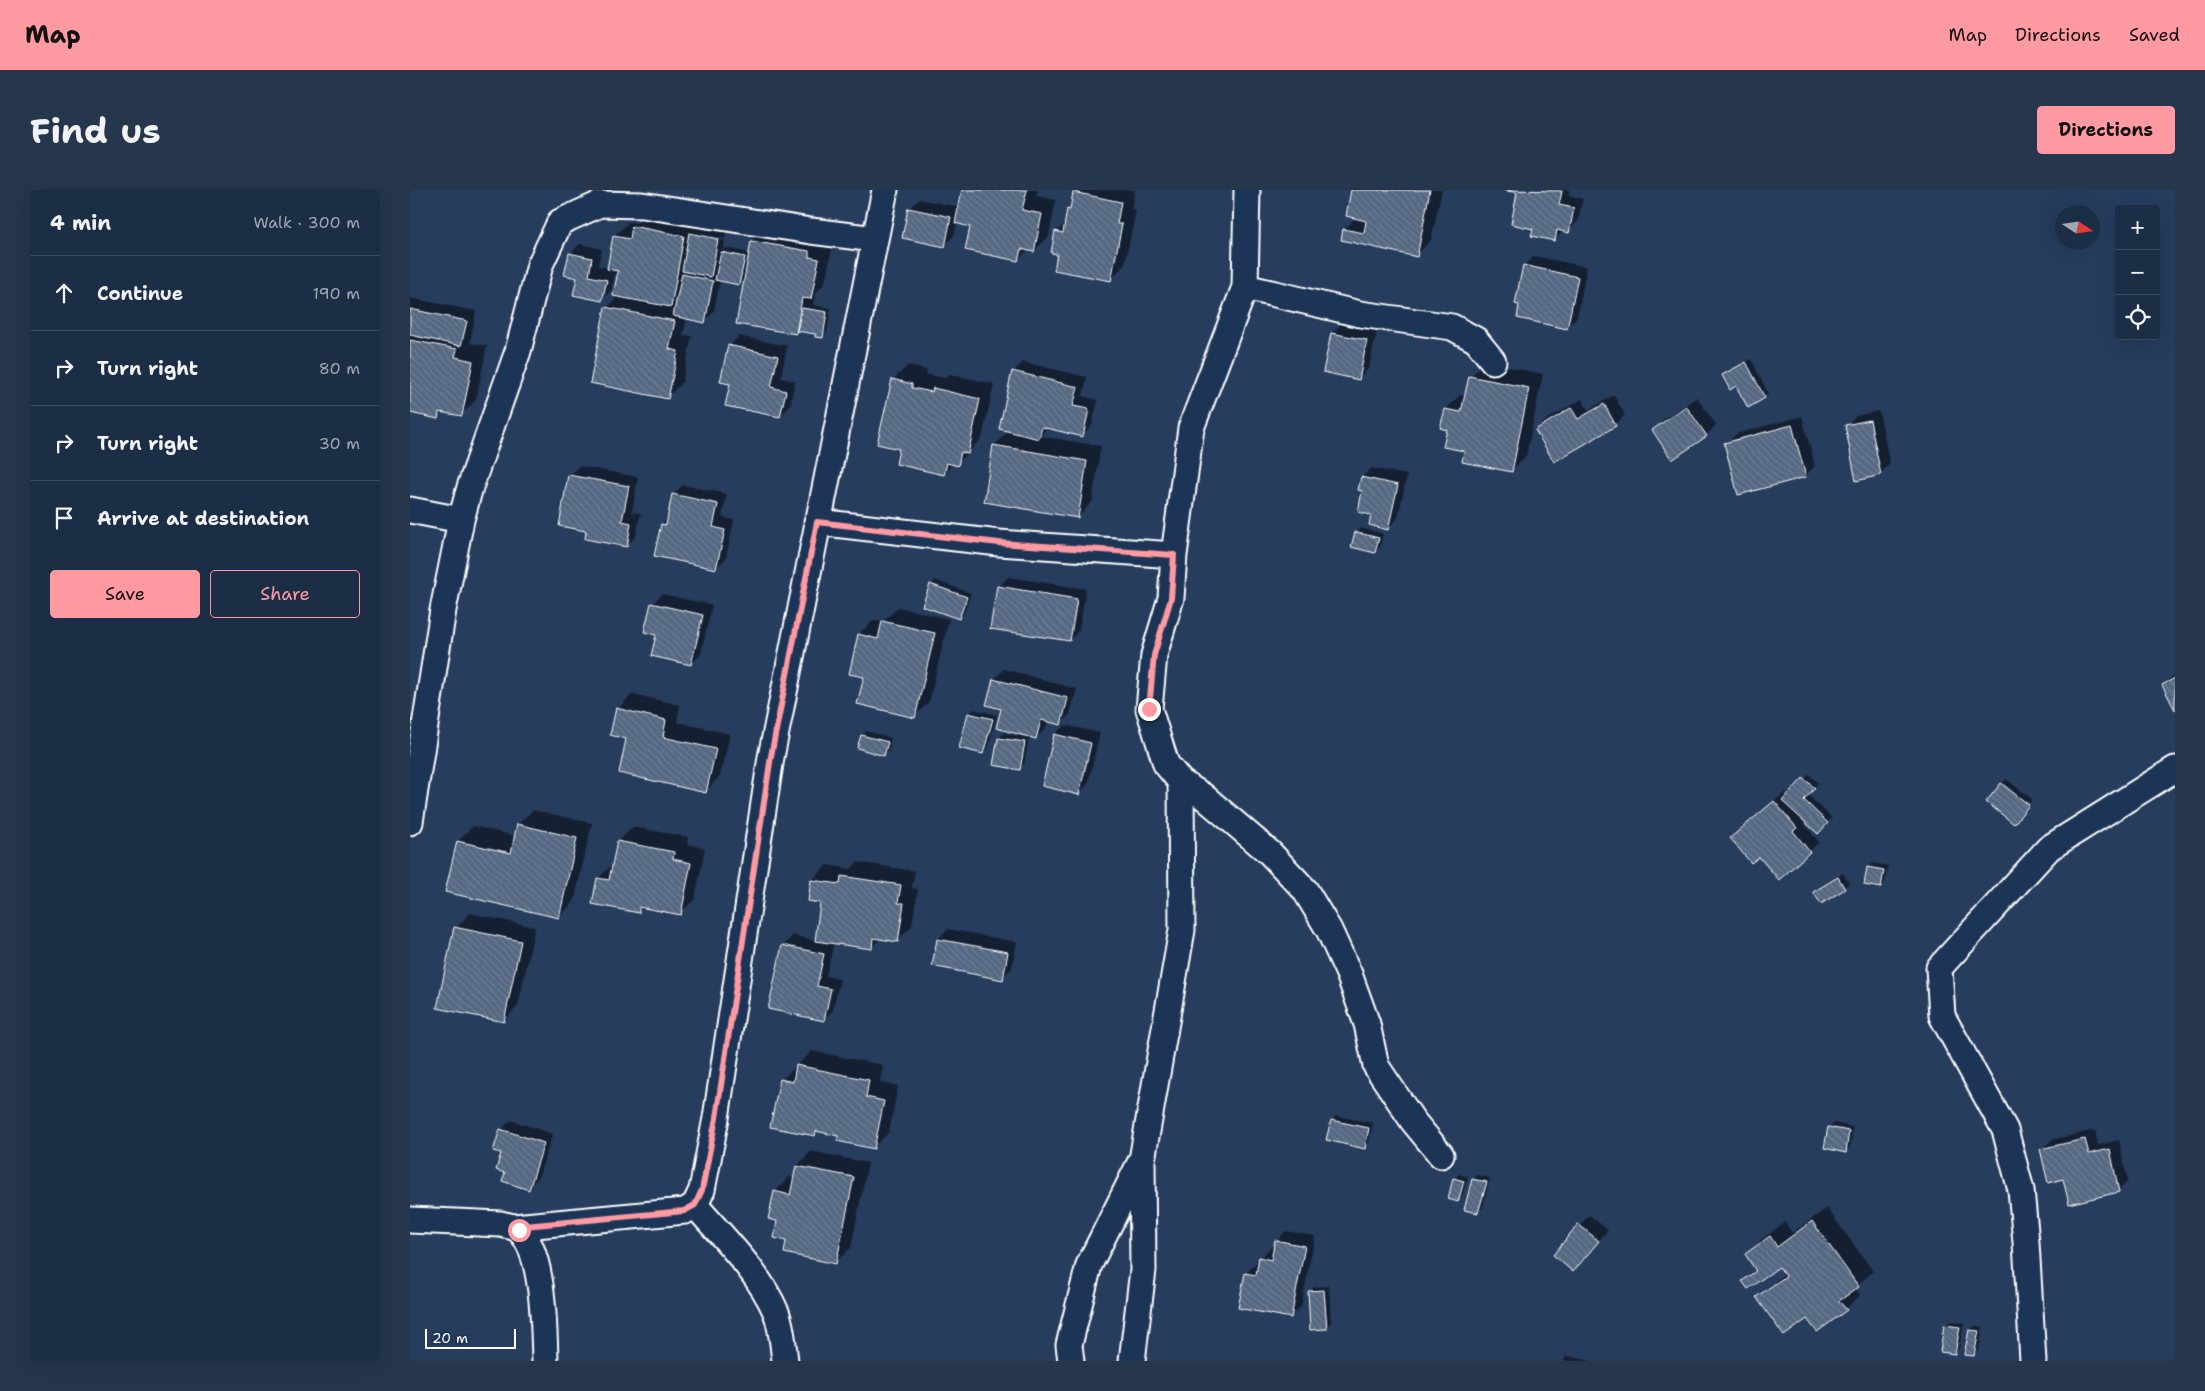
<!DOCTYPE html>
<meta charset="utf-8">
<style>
:root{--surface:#1c2e46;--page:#25364d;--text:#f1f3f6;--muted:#a0a8b3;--line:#3a4a5f;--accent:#ff9aa2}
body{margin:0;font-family:"Shantell Sans",sans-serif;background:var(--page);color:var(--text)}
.controls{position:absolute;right:15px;top:15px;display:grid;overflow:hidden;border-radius:5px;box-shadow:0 5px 20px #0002}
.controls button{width:45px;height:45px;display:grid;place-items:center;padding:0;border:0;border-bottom:1px solid var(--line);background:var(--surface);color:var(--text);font:25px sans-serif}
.compass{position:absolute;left:1645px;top:15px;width:45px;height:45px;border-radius:50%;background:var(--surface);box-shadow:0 5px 20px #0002;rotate:102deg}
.scale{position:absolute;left:15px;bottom:12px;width:91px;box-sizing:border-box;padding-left:5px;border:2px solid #fff;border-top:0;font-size:14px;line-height:18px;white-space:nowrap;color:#fff;-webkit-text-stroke:4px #1d3557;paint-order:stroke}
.stop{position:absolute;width:15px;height:15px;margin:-11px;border:4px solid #ff9aa2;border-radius:50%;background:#fff}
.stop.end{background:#ff9aa2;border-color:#fff;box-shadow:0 1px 5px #0008}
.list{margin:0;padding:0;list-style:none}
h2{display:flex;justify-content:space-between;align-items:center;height:65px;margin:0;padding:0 20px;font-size:21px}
h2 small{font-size:16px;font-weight:400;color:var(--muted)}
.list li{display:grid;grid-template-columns:32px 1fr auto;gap:15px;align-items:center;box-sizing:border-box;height:75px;padding:0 20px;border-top:1px solid var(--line)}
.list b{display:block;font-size:19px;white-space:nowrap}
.list em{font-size:16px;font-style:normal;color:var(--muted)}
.actions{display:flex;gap:10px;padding:15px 20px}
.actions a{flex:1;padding:11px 0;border:1px solid var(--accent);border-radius:5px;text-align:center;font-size:18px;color:var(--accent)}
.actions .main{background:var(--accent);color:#111}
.icon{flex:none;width:28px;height:28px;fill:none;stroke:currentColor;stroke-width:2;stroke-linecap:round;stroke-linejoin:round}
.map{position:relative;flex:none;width:1765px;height:1171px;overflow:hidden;border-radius:5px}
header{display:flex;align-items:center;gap:30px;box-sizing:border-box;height:70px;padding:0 25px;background:var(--accent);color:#111}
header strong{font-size:24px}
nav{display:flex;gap:28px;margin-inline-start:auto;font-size:18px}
.intro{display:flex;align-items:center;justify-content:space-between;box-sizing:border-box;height:120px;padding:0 30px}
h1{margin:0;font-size:35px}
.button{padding:12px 22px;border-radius:5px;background:var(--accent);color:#111;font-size:18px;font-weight:700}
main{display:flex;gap:30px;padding:0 30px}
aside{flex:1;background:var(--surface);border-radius:5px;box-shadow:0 5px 20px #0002}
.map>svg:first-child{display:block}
</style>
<header>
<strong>Map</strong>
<nav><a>Map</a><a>Directions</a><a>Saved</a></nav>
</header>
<div class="intro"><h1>Find us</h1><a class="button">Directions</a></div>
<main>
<aside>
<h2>4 min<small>Walk · 300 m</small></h2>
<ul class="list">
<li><svg class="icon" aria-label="ahead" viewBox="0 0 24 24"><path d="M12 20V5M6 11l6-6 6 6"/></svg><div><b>Continue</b></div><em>190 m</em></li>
<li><svg class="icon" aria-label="right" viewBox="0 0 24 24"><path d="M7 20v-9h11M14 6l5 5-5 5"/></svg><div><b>Turn right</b></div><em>80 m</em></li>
<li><svg class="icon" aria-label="right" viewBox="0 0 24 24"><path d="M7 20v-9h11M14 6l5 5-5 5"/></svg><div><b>Turn right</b></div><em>30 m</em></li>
<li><svg class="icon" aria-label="arrive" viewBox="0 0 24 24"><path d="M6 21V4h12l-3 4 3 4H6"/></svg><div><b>Arrive at destination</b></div></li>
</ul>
<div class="actions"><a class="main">Save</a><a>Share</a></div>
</aside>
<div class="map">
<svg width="1765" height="1171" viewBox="0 0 1765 1171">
<defs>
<pattern id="building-back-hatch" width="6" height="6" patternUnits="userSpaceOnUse" patternTransform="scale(1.25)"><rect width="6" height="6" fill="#556781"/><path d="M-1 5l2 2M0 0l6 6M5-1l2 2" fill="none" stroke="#6e7e94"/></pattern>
</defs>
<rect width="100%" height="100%" fill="#263d5e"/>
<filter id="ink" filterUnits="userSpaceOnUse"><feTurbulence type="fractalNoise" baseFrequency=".02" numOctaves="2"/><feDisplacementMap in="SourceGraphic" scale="10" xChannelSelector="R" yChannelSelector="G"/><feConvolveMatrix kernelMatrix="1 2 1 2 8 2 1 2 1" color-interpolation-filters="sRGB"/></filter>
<g filter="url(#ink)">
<path fill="#0007" fill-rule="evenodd" d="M553,0H628L626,6L646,10L639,46L624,61L618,60L608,70L561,36L547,33L544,46L534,55L499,19L509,9L550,17Z
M668,0H725L721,19L726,20L715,74L701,89L649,63L646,42L656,32L658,20L662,16L664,3Z
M942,0H1032L1021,50L1006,65L934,40L946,27Z
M1099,0H1160L1158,5L1173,9L1168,31L1158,41L1154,40L1145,50L1124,38L1109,2Z
M238,22L288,31L287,37L290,34L317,39L313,61L316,58L340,63L342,51L357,36L423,54L415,93L405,104L403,115L421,118L417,142L412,147L407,143L388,140L385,143L336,87L329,94L310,90L304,122L294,131L277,128L273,145L282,146L272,193L257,207L197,118L208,106L209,79H206L201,100L191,110L169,87L160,64L170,54L192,59L188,76L199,78L204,46L219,32L227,33ZM286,43L315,49L314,51L286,46ZM269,107L267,114L263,113Z
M1124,66L1177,77L1167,127L1157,137L1114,76Z
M0,108L66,121L60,153L77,156L66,210L51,225L33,221L27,227L0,221Z
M932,133L967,141L959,178L949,188L914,181L922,143Z
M329,146L377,156L371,188L385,191L380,216L370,226L321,193L319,156Z
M1341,169L1358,203L1354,207L1314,185Z
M613,172L677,187L673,206L688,210L682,235L673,245L638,237L630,246L691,256L682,312L668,327L584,256L599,240L603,182Z
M1075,172L1133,184L1116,266L1101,281L1056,261L1038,239L1036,219L1050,205L1056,206L1060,187Z
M498,175L517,180L516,184L535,188L539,184L584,194L572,248L547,274L544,273L534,284L491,259L483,190Z
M1204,205L1215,225L1206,234L1144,270L1126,240L1136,230L1172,209L1178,220Z
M1287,207L1306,235L1297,245L1262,269L1243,240L1253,230Z
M1469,221L1480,274L1470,284L1437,236L1446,226Z
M1392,226L1405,276L1395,286L1316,254L1326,244Z
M169,276L228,287L222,322L231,323L226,346L216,356L178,340L159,286Z
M962,278L997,285L988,328L978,338L954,300L952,287Z
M273,295L317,304L312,327L324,330L316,368L306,378L252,335L258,328L263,305Z
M951,338L973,344L970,357L965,362L946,343Z
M598,387L676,399L669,440L660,450L589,397Z
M525,390L561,403L554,423L549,428L521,395Z
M252,404L302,415L291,464L281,474L248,444L242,414Z
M488,417L539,429L519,512L505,526L456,486L449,444L464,430L473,432Z
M594,479L667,499L660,524L651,534L638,530L636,538L626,548L593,518L584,489Z
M1765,484V517L1753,495Z
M222,504L270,515L267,532L320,544L310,586L296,601L208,519Z
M564,519L587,525L578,558L573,563L550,557L560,523Z
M655,535L690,543L678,594L668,604L645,544Z
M456,541L481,548L479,560L474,564L452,546Z
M594,543L619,548L614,574L610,578L584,574L589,548Z
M1399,584L1408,593L1398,605L1422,628L1408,643L1394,629L1392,631L1409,652L1399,662L1331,639L1375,602L1378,606Z
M1596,589L1622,609L1608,628L1577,612Z
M123,620L182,633L164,712L149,727L48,651L63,636L106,646L108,634Z
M223,637L278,647L277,654L295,658L285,709L270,723L234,716L228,722L188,689L203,673L208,651Z
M447,672L505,681L502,698L508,699L502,736L488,750L471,748L461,758L424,752L416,786L430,789L423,820L413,830L374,755L383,745L406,751L412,712L400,710L402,690L417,675L441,679Z
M1463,673L1478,676L1475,692L1471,696L1458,678Z
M1433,683L1439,693L1434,698L1405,702Z
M60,723L125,737L108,816L93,831L46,738Z
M538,739L607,752L602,778L592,788L523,775L528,749Z
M402,861L473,875L470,892L488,896L479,942L464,957L430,945L409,941L404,945L371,890Z
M926,926L963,933L959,953L954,957L918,950L922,930Z
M101,930L143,944L128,988L118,998L97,982L92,963L91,940Z
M1424,933L1443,937L1440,957L1436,961L1419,938Z
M1685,940L1688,955L1709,950L1718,991L1708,1001L1654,988L1632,959L1641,950Z
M401,961L458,973L441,1058L426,1072L378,1050L365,1002L379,987L384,988L387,976Z
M1049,984L1058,987L1052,1006L1048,1010L1044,989Z
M1068,985L1080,988L1073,1017L1068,1022L1063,989Z
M1417,1018L1463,1081L1445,1098L1450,1105L1436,1119L1398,1127L1348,1107L1375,1083L1369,1075L1334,1091L1346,1079L1336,1065L1351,1050L1375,1032L1382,1043Z
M1179,1025L1198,1040L1173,1070L1145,1065Z
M876,1041L905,1046L891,1117L881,1126L836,1083L846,1073L850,1074L851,1068L860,1058L864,1059L866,1051Z
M919,1096L921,1133L916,1138L900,1101L904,1097Z
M1540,1131L1554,1133L1549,1158L1545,1163L1536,1136Z
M1565,1136L1573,1137L1569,1160L1564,1165L1560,1140Z
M1157,1166L1182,1171H1153Z"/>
<path fill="url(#building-back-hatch)" stroke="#fff" d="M552,0H617L612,20L632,24L624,62L611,59L608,71L555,60L560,37L545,33Z
M941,0H1020L1007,67L931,50L933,39L954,43L956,31L936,26Z
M1093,0L1152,1L1149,15L1164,18L1159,43L1147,40L1145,51L1121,46L1123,39L1101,34L1107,3Z
M663,2L711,12L707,34H712L701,91L644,80L647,64L641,63L645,41L653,43L657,19L660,20Z
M498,18L541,27L535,57L492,48Z
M222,36L274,46L261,117L203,106L208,81L197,79L203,46L220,49Z
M279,43L308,49L301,87L272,81Z
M341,51L399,61V67L409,69L401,109L392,108L386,144L326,134Z
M311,62L335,67L329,95L305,90Z
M159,63L182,68L179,86L197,90L192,111L163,105L167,88L154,85Z
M1113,75L1168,87L1157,139L1107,128L1109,115L1105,114Z
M272,84L303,91L295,133L263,126Z
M195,117L265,131L259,159L268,161L258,209L180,193Z
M392,118L417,122L413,148L405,147V144L387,141Z
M0,119L57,131L51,156L0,145Z
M921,143L957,150L949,190L913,182Z
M0,150L47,159L45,167L63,171L52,226L29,222L28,229L0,223Z
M318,155L368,166L361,197L376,201L370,227L315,216L320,194L310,192Z
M1336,172L1355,208L1338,218L1326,196L1320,200L1312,185Z
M602,181L668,197L663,216L679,219L673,247L632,237L629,249L589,239Z
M1059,186L1119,198L1102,282L1052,272L1054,261L1033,257L1037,240L1030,238L1035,219L1051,222Z
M482,189L502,194V198L522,202L523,198L570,209L558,264L551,262L548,276L537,273L534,285L486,274L489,259L467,254Z
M1194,214L1206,236L1144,272L1125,240L1161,218L1168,229Z
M1276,216L1297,246L1262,270L1242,240Z
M1460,230L1471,285L1446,291L1435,235Z
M1382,235L1396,287L1328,305L1314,253Z
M583,255L677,271L668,328L574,312Z
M158,285L219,296L212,331L221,333L217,357L175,349L176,341L149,336Z
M951,287L988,295L978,340L959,335L961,325L948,322L952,301L948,300Z
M262,304L308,314L303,337L315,340L306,379L244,366L251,334L256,335Z
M945,342L969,348L965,363L941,357Z
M520,394L557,407L549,429L512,416Z
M587,396L667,409L660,451L580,439Z
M241,413L293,425L281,475L241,466L246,445L234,442Z
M472,431L525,443L505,528L447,514L454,487L439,484L448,444L468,449Z
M1765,488V520L1752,495Z
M583,489L658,508L651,535L631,530L626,549L586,538L591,519L576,515Z
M206,518L256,530L253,547L306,559L296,603L209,583L216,549L200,545Z
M558,523L583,529L573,564L549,558Z
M644,544L681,553L669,605L632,596Z
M451,545L478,552L474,566L447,558Z
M588,548L615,552L610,580L583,575Z
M1393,588L1405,598L1394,610L1418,633L1408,644L1372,611Z
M1591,593L1619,615L1604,634L1576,612Z
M1364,611L1387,638L1383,641L1400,662L1369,690L1349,667L1341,673L1320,648Z
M107,634L167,648L149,728L35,702L47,651L101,663Z
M207,651L264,662L263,669L281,673L271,725L229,717V723L182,714L187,688L199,690Z
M1457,677L1474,680L1471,698L1454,695Z
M431,686L491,695L488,713H494L488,752L463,748L462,759L405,751L410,713L398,711L401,690L430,694Z
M1428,687L1435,699L1411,714L1403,702Z
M44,737L111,751L94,832L27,818Z
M527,749L598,762L593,790L522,776Z
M372,755L414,764L407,796L421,799L414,831L358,819Z
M386,875L459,890L456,907L474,911L464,959L427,951L428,946L406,941L405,946L360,937L370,889L383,892Z
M921,930L959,938L955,959L916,950Z
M1418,937L1439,941L1436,963L1414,958Z
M90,939L134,953L119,1000L92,991L95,983L86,980L91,963L83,961Z
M1675,949L1679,964L1700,959L1709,1002L1659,1014L1653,989L1638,993L1630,959Z
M386,976L444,987L426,1074L374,1063L376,1051L364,1048L367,1031L358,1029L364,1001L380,1005Z
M1043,988L1054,991L1048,1012L1038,1009Z
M1062,989L1077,992L1068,1023L1054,1020Z
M1402,1031L1449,1097L1429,1111L1437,1120L1407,1142L1397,1129L1374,1146L1346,1107L1376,1086L1369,1077L1338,1099L1332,1091L1346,1081L1335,1064L1360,1046L1367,1057Z
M1168,1034L1189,1051L1163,1082L1143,1065Z
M865,1050L895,1056L881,1128L828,1118L835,1083L846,1085L849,1067L861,1070Z
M914,1100L917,1139L900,1140L898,1101Z
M1534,1135L1550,1137L1545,1164L1530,1162Z
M1559,1140L1569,1141L1564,1166L1554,1165Z"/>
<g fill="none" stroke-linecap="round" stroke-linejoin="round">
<g stroke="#fff" stroke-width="29">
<path id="street" d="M835,97L950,124L1042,137L1066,150L1083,171
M0,320L51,330
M407,332L589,353L764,365L781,238L835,97L837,0
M764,365L761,408L744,465L739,519L756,574L771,592L793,606L860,663L895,700L919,740L939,784L957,834L966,876L1003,931L1031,965
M0,632L33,420L51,330L60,297L108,161L130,75L150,32L190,14L232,15L401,41L465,49
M285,1015C314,1049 348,1081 366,1122C372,1137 373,1155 375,1171
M0,1030L91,1034C97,1036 104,1036 109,1040C134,1062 134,1139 135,1171
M104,1037L275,1021L285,1015L292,1000L306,928L361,567L475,0
M661,1171L659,1155L679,1075L730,973
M722,1171L733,1080L732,970L772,740L771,592
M1623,1171L1616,1052L1611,1000L1595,940L1532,826L1529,778L1639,658L1765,579"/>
</g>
<use href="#street" stroke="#1d3557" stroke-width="25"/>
</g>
</g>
<g fill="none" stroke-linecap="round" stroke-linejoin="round" filter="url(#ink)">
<path stroke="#ff9aa2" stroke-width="6" d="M109,1040L104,1037L274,1021L285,1015L292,1000L306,928L361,566L407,332L589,353L764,365L761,408L744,465L739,519"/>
</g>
</svg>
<div class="controls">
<button>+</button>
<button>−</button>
<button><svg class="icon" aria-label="locate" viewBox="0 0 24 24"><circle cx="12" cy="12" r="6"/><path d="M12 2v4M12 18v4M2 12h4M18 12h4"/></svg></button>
</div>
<svg class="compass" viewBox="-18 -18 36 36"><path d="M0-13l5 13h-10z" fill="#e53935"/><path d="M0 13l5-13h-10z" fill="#a0a8b3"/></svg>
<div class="scale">20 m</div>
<div class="stop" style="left:109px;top:1040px"></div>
<div class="stop end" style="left:739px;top:519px"></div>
</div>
</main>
